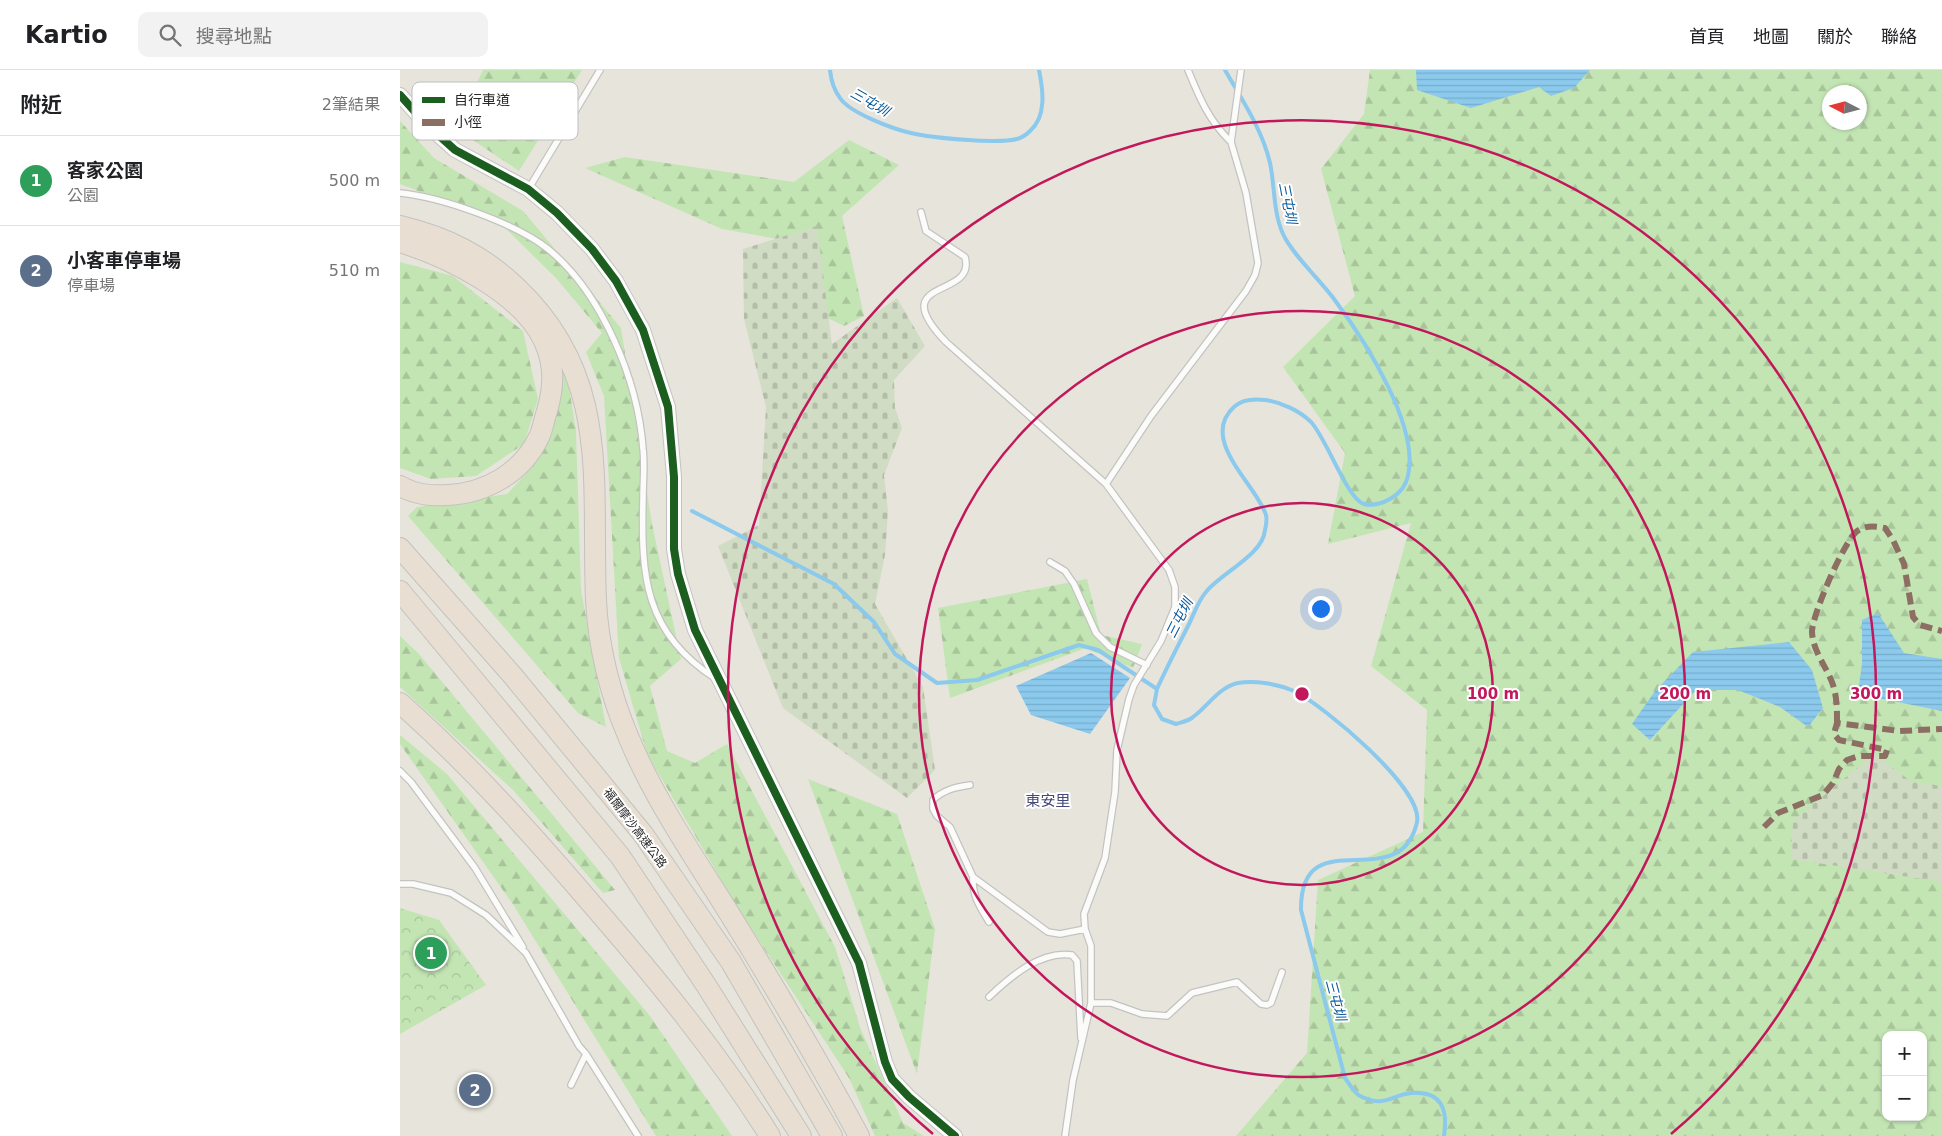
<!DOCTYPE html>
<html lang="zh-TW">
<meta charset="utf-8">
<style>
:root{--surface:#fff;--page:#f2f2f2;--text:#202124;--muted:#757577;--line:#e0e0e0;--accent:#6b6a67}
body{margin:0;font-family:"DejaVu Sans","Noto Sans TC",sans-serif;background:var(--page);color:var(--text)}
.controls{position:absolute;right:15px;bottom:15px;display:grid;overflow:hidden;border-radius:10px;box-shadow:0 1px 4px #0004}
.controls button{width:45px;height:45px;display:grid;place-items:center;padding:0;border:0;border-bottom:1px solid var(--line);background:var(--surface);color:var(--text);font:25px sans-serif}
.compass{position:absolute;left:1422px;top:15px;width:45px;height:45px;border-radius:50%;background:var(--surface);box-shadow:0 1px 4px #0004;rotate:276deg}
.you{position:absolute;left:920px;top:538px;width:18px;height:18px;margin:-12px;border:4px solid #fff;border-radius:50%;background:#1a73e8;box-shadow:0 0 0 8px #1a73e833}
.badge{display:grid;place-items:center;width:32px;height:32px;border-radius:50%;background:var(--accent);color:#fff;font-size:16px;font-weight:700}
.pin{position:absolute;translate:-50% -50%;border:2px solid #fff;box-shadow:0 1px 5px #0006}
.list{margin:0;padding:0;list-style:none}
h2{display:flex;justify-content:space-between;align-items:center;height:65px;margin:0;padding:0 20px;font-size:21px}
h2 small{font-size:16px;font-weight:400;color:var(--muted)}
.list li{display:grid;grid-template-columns:32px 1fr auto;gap:15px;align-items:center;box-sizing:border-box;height:90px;padding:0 20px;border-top:1px solid var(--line)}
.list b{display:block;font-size:19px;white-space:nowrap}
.list p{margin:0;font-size:16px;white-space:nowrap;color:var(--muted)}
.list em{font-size:16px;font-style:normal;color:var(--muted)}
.icon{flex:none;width:28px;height:28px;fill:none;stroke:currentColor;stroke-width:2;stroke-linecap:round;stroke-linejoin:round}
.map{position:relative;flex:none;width:1542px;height:1066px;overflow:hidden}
header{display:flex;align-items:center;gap:30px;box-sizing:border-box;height:70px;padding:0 25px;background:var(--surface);border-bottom:1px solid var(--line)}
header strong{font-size:24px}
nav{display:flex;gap:28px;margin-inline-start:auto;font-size:18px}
.search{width:350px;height:45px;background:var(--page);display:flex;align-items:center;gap:12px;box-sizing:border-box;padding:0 18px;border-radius:10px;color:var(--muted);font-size:19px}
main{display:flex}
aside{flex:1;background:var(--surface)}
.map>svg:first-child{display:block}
</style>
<header>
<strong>Kartio</strong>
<div class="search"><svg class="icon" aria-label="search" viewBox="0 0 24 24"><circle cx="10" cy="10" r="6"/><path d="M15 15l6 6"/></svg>搜尋地點</div>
<nav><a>首頁</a><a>地圖</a><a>關於</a><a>聯絡</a></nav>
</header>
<main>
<aside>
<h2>附近<small>2筆結果</small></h2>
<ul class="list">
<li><span class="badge" style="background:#2e9e5b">1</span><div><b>客家公園</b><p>公園</p></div><em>500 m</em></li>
<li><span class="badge" style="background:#5c6f8a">2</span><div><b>小客車停車場</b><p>停車場</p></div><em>510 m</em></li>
</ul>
</aside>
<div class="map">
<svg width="1542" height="1066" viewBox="0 0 1542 1066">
<defs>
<pattern id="forest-firs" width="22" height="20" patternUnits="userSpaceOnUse" patternTransform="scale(1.25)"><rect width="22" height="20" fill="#c3e5b3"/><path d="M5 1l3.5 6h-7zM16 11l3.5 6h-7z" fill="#a8c49a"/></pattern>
<pattern id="cemetery-stones" width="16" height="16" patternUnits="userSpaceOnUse" patternTransform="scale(1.25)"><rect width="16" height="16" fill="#d0dcc3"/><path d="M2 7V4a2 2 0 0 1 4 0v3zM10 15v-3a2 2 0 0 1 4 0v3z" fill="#b3bda8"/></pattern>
<pattern id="park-crowns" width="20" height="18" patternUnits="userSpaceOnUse" patternTransform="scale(1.25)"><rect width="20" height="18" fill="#c3e5b3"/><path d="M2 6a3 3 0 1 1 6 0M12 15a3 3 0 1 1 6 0" fill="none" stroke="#a8c49a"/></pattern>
<pattern id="water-rules" width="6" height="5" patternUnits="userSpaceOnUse" patternTransform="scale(1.25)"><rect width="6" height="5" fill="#8bc9ed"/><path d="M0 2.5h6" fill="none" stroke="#78adcb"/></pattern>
</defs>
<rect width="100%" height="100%" fill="#e7e4dc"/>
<path fill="url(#forest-firs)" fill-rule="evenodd" d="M83,0H182L119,101L55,58Z
M970,0H1542V1066H836L907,983L918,810L1023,762L1027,640L971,596L1011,453L928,474L945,383L883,297L955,226L921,99L964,44ZM1430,22H1460V52H1430ZM1486,965H1523V1047H1486Z
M0,51L34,88L123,141L221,258L252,454L281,589L250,616L267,681L295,693L327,674L435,877L461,960L503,1053L524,1066H475L449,1008L339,840L247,684L219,588L204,326L186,282L202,263L156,208L99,152L0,114Z
M449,70L499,95L442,146L464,246L444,256L393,231L405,174L322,159L185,98L225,87L394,112Z
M0,192L53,206L123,261L138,329L124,374L76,406L31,409L0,398Z
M163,302L168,311L176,361L181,520L206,657L178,643L8,446L17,437L107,424L133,396L161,316Z
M687,509L701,565L742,574L733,598L686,578L550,628L538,538Z
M0,566L19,584L215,820L203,823L114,721L0,617Z
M0,665L47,704L250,946L332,1066H256L114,836L0,674Z
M408,709L497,744L535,859L517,1004Z"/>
<path fill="url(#cemetery-stones)" d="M417,156L432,274L497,228L525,276L494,310L495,338L502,358L484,405L488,441L485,485L475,534L523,617L535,700L507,728L383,638L318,476L359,455L366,337L344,249L343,179Z
M1474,684L1512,712L1542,716V812L1391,789L1393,751Z"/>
<path fill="url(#park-crowns)" d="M0,838L39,850L86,915L0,964Z"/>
<path fill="url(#water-rules)" d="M1016,0H1190L1174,18L1151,26L1139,17L1071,38L1017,20Z
M1478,543L1504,583L1542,589V641L1458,624L1462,593V550Z
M1389,572L1412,600L1423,638L1408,657L1380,637L1338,620H1296L1250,670L1232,654L1255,621L1293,582Z
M691,583L730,608L690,664L631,645L616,616Z"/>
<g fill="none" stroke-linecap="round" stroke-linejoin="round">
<path stroke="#8bc9ed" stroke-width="4" d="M430,0C431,10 434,20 440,28C450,43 493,59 511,63C532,68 597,74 617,69C621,68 627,64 630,61C647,46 643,20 639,0
M825,0C842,30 862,59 870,93C875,116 873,142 883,164C892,184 920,210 934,229C963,268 1025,362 1006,412C1002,422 993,428 984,432C978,434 970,436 964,434C947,429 927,369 911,352C900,341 881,332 865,330C856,329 843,329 835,336C797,369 857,415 866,445C867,449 866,456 865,460C863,485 821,503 806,522C798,531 794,544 789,554C778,576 767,597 757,619L754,635L762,649L776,654C782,652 789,651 793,647C808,636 819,617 838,613C855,610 878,614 894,621C923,635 1024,719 1017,752C1000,829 900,747 901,840L945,1008C949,1013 954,1023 960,1026C986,1039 992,1024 1012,1023C1042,1021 1048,1040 1044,1066
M292,441L434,514L474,552L495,584L537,613L577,610L679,575L698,580L757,619"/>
<g stroke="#c4c3c2" stroke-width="8">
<path id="service" d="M788,0C799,27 809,51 831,72
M129,118L200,0
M0,123C41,127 115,153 148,179C202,223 238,310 243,379C245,395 243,412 243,428C241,506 244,563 316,609
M521,142L526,161L565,187C577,230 483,206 546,272L706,414L769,500L775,517V537L761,571L734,615L729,629L717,680L715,722L705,788L684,844L685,859L691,876V933L673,1010L665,1066
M706,414L751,346L846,221L855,205L858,193L846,123L831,72L841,0
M650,492L665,501L674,514L696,563L710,577L747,595
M0,701L11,712L75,798L123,877
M570,715C556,717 543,720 533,730V739L537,746L550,757L573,807L648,862L660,864L685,859
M573,807C572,826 580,837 589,852
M0,814H13L51,823L86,845L126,883L179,976L186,984L171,1015
M589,927C610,907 641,880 672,885L677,891L681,968
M691,933H711L742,944L767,946L792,923L837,912L861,934L867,935L871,933L882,902
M186,984L238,1066"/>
</g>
<g stroke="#c4c3c2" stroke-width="16">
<path id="tertiary" d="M0,25L25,53L55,80L128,119L157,143L192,179L216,211L243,260L268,337L274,407V479L278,504L295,560L459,893L485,992L492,1009L509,1027L555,1066"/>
</g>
<g stroke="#c3c2bf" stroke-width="22">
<path id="motorway" d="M0,156C46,167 83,185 117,218C212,308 191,413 196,530C198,575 210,624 228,666C254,729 293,785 329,843C374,916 418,990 459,1066
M0,172C48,187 122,223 144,271C155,295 154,317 147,341C144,349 143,359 139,367C122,403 86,423 48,425C31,426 16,425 0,416
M0,478L113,606L243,764L331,892L432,1066
M0,521L220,786L306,915L401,1066
M0,633C69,694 131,763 190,832C255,907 318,983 370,1066"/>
</g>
<use href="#service" stroke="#fbfbfa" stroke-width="5.5"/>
<use href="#tertiary" stroke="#fbfbfa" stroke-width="14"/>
<use href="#motorway" stroke="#e8ded2" stroke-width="20"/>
<path stroke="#8d6e63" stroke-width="6" stroke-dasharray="12 6" stroke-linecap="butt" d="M1437,653C1437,640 1437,627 1433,615C1427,597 1413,582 1412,562C1412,545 1443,474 1456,462C1464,455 1475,456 1485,458L1493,470L1504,494L1513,547L1520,555L1542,561
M1364,757L1378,743L1423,725L1433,713L1439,699L1447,690L1459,686H1485L1487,680L1439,670L1434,664L1437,653L1499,661L1542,659"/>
<g stroke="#fff" stroke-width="11">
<path id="cycleway" d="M0,25L25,53L55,80L128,119L157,143L192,179L216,211L243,260L268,337L274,407V479L278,504L295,560L459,893L485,992L492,1009L509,1027L555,1066"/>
</g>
<use href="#cycleway" stroke="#1b5e20" stroke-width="8"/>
</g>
<g fill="none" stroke="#c2185b" stroke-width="2.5">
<circle cx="902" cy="624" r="191"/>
<circle cx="902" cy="624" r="383"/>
<path d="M533 1064A574 574 0 1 1 1271 1064"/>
</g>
<g text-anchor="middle" stroke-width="4" stroke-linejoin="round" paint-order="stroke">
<g font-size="12" fill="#282828" stroke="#fff">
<text transform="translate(235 758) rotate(53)" y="4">福爾摩沙高速公路</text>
</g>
<g font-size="14" font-style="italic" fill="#07599c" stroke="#fff">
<text transform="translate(470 32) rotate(30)" y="5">三屯圳</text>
<text transform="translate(888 133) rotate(79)" y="5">三屯圳</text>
<text transform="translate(779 548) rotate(-63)" y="5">三屯圳</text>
<text transform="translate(936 930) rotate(75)" y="5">三屯圳</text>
</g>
<g font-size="15" fill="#464a7a" stroke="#fff">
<text x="648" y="736">東安里</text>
</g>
</g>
<rect x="12" y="12" width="166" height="58" rx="8" fill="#fff" stroke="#bebebe" stroke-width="1"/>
<rect x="22" y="27" width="23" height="6" fill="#1b5e20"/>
<rect x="22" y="49" width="23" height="7" fill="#8d6e63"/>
<g font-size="14" fill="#282828">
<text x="54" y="35">自行車道</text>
<text x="54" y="57">小徑</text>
</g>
<circle cx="902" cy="624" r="8" fill="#c2185b" stroke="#fff" stroke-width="2.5"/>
<g font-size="15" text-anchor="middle" font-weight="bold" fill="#c2185b" stroke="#fff" stroke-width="4" stroke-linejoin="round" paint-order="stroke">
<text x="1093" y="629">100 m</text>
<text x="1285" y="629">200 m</text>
<text x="1476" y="629">300 m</text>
</g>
</svg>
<div class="controls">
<button>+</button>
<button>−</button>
</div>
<svg class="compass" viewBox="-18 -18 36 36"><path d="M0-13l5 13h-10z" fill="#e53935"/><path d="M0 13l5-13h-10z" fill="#757577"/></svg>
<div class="you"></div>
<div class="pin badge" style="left:31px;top:883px;background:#2e9e5b">1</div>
<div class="pin badge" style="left:75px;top:1020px;background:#5c6f8a">2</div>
</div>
</main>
